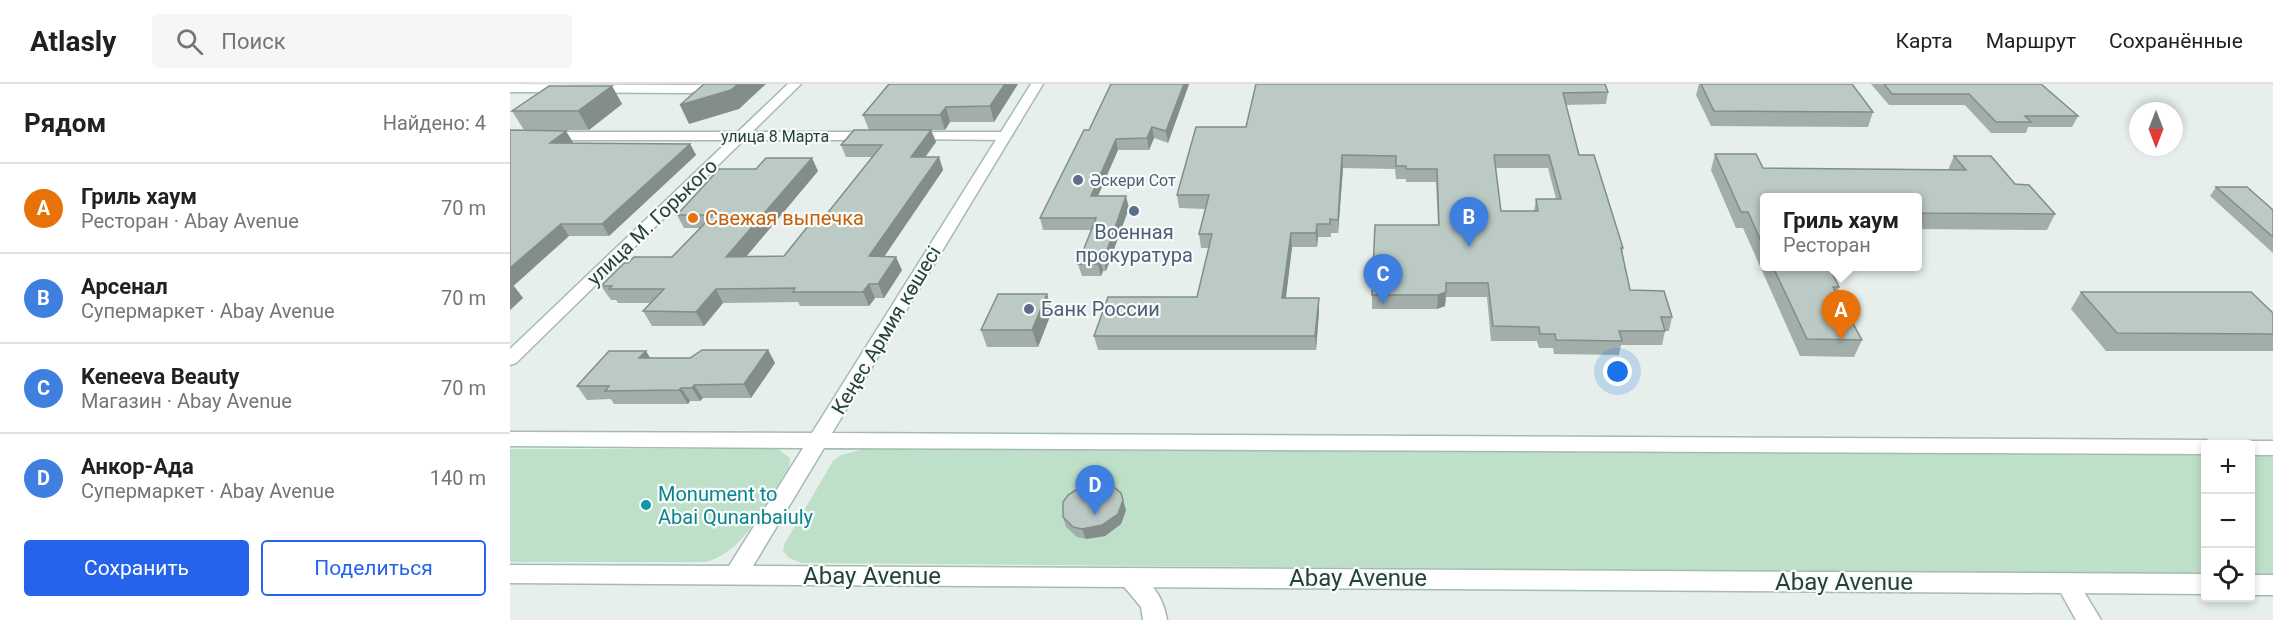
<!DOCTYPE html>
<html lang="ru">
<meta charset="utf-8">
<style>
:root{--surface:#fff;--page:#f6f6f6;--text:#202124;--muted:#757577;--line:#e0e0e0;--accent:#2563eb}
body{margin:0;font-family:Roboto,sans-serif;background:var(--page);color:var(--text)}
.controls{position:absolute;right:18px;bottom:18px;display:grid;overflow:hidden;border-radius:6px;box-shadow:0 3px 9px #0003}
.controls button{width:54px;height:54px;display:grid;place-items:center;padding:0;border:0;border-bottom:2px solid var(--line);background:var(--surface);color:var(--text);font:30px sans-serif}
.compass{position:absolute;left:1619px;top:18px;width:54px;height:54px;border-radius:50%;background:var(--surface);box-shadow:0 3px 9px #0003;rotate:180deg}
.you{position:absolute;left:1108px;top:288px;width:21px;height:21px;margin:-15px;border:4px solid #fff;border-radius:50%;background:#1a73e8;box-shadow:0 0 0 9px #1a73e833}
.badge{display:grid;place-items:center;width:39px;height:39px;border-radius:50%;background:var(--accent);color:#fff;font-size:20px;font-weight:700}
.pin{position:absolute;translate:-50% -50px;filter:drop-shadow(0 2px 3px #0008)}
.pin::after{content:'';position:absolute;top:32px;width:21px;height:18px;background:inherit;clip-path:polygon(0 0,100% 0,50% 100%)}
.popup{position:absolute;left:1250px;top:109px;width:162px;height:78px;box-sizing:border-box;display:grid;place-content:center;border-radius:6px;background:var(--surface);filter:drop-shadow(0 2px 4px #0005);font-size:20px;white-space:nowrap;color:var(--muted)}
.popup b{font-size:22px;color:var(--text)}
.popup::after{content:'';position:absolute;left:50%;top:100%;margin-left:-12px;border:12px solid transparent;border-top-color:var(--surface)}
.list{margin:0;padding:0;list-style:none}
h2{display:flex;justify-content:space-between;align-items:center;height:78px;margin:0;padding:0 24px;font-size:26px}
h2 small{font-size:20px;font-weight:400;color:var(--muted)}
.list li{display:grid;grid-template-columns:39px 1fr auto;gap:18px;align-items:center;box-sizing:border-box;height:90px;padding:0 24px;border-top:2px solid var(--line)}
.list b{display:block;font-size:22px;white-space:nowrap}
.list p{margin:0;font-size:20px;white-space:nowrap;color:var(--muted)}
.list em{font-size:20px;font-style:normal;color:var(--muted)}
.actions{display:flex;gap:12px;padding:18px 24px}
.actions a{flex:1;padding:14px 0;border:2px solid var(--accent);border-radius:6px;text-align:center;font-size:21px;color:var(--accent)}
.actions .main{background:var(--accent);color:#fff}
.icon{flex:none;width:33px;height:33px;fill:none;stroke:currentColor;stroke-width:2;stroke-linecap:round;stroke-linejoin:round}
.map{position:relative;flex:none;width:1763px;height:536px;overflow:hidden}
header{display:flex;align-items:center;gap:36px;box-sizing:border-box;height:84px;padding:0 30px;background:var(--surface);border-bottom:2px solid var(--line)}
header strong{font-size:28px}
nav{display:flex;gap:33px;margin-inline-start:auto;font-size:21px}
.search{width:420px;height:54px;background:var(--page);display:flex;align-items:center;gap:15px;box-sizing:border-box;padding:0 21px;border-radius:6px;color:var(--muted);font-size:22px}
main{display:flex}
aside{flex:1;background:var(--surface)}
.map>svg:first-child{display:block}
</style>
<header>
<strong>Atlasly</strong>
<div class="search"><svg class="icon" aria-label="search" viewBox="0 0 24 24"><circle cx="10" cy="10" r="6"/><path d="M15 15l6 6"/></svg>Поиск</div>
<nav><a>Карта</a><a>Маршрут</a><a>Сохранённые</a></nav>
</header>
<main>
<aside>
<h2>Рядом<small>Найдено: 4</small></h2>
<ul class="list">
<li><span class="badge" style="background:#e8710a">A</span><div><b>Гриль хаум</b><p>Ресторан · Abay Avenue</p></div><em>70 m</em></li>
<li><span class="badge" style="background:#3f7fe0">B</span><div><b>Арсенал</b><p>Супермаркет · Abay Avenue</p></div><em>70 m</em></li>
<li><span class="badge" style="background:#3f7fe0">C</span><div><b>Keneeva Beauty</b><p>Магазин · Abay Avenue</p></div><em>70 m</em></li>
<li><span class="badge" style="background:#3f7fe0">D</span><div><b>Анкор-Ада</b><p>Супермаркет · Abay Avenue</p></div><em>140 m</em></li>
</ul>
<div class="actions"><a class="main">Сохранить</a><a>Поделиться</a></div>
</aside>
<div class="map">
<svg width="1763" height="536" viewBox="0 0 1763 536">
<rect width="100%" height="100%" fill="#e6efeb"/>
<path fill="#bfe0c8" d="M0,365H268L280,374L279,383C258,416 236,467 196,478H0Z
M354,365L1695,371V491L292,479L279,474L273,467L275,459L323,377L331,371Z
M1741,371H1763V492L1741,491Z"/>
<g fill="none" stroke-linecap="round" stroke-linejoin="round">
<g stroke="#a8b8b2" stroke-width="3">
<path id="street" d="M0,0L180,1L209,0L207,3L180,9L0,8Z
M0,48H361L368,52L361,56H0Z
M401,48H495L502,52L495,56L396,55L394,52Z
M617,484C639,491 654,514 657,536H633L631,523L606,493L609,486Z
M1557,490L1565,493L1591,536H1566L1546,500L1549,493Z"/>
</g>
<g stroke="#a4bbb3" stroke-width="3">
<path id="secondary" d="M278,0H291L6,279L0,281V265Z
M521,0H533L322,349L1696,356L1705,360H1696V370L314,364L243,482L1696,490V510L0,499V481L219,482L293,364L0,362V348L302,349Z
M1740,357H1763V371H1740V360H1732Z
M1740,491H1763V511H1740Z"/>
</g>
<use href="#street" fill="#fff" fill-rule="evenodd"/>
<use href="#secondary" fill="#fff" fill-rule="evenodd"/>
</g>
<path fill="#a1aea9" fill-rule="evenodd" d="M379,0H508L484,38H440L435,46H421L426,58L415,73H429L433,86L374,173L392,186L374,214H365L359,222H290L288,218L213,219L194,242H142L133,227L141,219H108L106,216H101L91,202L162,173L190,144H174L167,131L308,87L236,173L274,172L312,136L362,73H336L331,61L359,46L353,31Z
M601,0H679L658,59L644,54L639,66H608L588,112L619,124L596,187H593L591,192H572L568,180L582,146H533L530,134L579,46Z
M746,0L1098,8L1096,20L1056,21L1069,71L1113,164L1112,169L1120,206L1162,233L1159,247H1155L1152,261H1111L1109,271L1044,270L1043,264H1029L1027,257H981L977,213H936L935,222L927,225H862V211L928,141L926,98H896V95H886L885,85L833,84L828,149H821V153H808L807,163H782L776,214L809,228L806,266H588L584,252L687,213L699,164H691L689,150L695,125L669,124L667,111L736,43ZM985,84H1038L1046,115H1026L1024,127H991Z
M1189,0H1342L1363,28L1358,43L1201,42L1186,11Z
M1361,0H1531L1568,32L1562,43H1518L1516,49H1481L1455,21H1379Z
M102,2L112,20L79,46H14L2,27Z
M0,46L63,58L62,60H180L186,71L99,152H59L3,202L13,214L0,226Z
M1205,70L1253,84L1438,86L1444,72L1505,100L1545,130L1537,146L1407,145V114H1254V183H1319L1329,203L1327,209L1352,256L1344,273L1290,272L1233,144H1226L1201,86Z
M1706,103L1763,126V169L1700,112Z
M1571,208L1763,229V267H1596L1561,225Z
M537,210L542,227L528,263H477L471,246Z
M258,266L265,279L241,314H193L190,317H180L178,320H104L101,315L77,316L67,302L140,274H180Z
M616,426L611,440L595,452L576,455L567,453L556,443L553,433Z"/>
<path fill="#838d89" d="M228,0H256L229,25L179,40L170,21Z
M495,0H508L484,38L480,22Z
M674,0H679L658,59L656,47Z
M102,2L112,20L79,46L68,27Z
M436,23L440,38L435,46L430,31Z
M642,43L644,54L639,66L637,54Z
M421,46L426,58L406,86L401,73Z
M56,47L63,58L47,71L40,59Z
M606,55L608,66L583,123L581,112Z
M180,60L186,71L99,152L92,140Z
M832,71L833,84L828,149V136Z
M429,73L433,86L365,186L359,172Z
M302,74L308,87L224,187L216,173Z
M616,112L619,124L596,187L594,175Z
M51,140L59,152L0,205V184Z
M807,140L808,153L807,163L806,149Z
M781,149L782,163L774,228L772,214Z
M386,173L392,186L374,214L368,200Z
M590,175L593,187L591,192L588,180Z
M359,200L365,214L359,222L353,208Z
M4,202L13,214L0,226V205Z
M206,205L213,219L194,242L186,228Z
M936,208L935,222L927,225L928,211Z
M537,210L542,227L528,263L522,246Z
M809,214V228L806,266L805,252Z
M258,266L265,279L241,314L234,300Z
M136,267L144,280L129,274Z
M184,301L193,314L190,317L182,304Z
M171,304L180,317L178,320L169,306Z
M613,416L616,426L611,440L595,452L576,455L572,445Z"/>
<path fill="#bbcac4" stroke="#838d89" stroke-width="1.5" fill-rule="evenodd" d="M194,0H228L221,6L170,21Z
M379,0H495L480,22L436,23L430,31H353Z
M601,0H674L656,47L642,43L637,54L606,55L581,112H616L594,175H590L588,180H568L586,134H530L574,46H579Z
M746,0H1095L1098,8L1053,9L1069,71H1084L1113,164H1111L1120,206L1154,207L1162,233H1151L1155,247H1109L1112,257L1046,256L1045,250H1030L1029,243L983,242L978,199H936V208L928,211H862L865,141H929L927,85H896V82H886V72L832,71L828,136L820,135V140H807L806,149H781L772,214H809L805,252H584L598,213H687L702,150H689L699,111H667L686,43H736ZM984,71H1039L1051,115H1026L1028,127H991Z
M1191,0H1342L1363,28L1204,27Z
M1374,0H1531L1568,32H1515L1521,38H1486L1459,10H1382Z
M39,2H102L68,27H2Z
M0,46L56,47L40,59L180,60L92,140H51L0,184Z
M344,46H421L401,73H429L359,172L386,173L368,200H359L353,208H283L285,204L206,205L186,228L133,227L154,205H99L102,202H91L114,179H118L124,173H162L203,131H167L209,85H246L256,74H302L216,173L274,172L303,136H312L372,61H331Z
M1205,70H1246L1253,84L1456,86L1444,72H1481L1505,100L1519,101L1545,130L1407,129V114H1254V164L1238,128H1231Z
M1706,103H1737L1763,126V153Z
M1263,183H1319L1329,203H1323L1352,256L1297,255Z
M1571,208H1741L1763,229V250L1607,249Z
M488,210H537L522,246H471Z
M192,266H258L234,300L184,301L182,304H171L169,306L95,307L99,302H67L99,267H136L129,274H180Z
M583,399L600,400L611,409L613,416L608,430L592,441L572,445L563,443L553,433V418L558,411L574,401Z"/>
<g fill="#5c6f8a" stroke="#f7fbf9" stroke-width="2">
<circle cx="568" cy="96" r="6"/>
<circle cx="624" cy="127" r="6"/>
<circle cx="519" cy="225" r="6"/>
</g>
<circle fill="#e8710a" stroke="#f7fbf9" stroke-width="2" cx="183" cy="134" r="6"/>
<circle fill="#0f9aa8" stroke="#f7fbf9" stroke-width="2" cx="136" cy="421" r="6"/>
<g text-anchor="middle" stroke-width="4.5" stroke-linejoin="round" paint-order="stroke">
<g font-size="16" fill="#24423a" stroke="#f7fbf9">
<text x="265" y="58">улица 8 Марта</text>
</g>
<g font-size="16" fill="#4e5e75" stroke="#f7fbf9" text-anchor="start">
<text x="580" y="102">Әскери Сот</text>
</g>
<g font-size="20" fill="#c56008" stroke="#f7fbf9" text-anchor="start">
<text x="195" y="141">Свежая выпечка</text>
</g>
<g font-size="20" fill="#24423a" stroke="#f7fbf9">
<text transform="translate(142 138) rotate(-44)" y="7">улица М. Горького</text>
<text transform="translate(376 246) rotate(-59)" y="7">Кеңес Армия көшесі</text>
</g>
<g font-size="20" fill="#4e5e75" stroke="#f7fbf9">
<text x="624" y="155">Военная<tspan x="624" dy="23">прокуратура</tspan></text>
<text x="531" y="232" text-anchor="start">Банк России</text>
</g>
<g font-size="20" fill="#0d838f" stroke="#f7fbf9" text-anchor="start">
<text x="148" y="417">Monument to<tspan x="148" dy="23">Abai Qunanbaiuly</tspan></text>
</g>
<g font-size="24" fill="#24423a" stroke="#f7fbf9">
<text x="362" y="500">Abay Avenue</text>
<text x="848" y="502">Abay Avenue</text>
<text x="1334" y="506">Abay Avenue</text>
</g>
</g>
</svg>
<div class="controls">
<button>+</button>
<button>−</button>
<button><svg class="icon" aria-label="locate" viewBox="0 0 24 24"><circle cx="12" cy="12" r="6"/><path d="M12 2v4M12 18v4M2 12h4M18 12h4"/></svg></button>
</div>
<svg class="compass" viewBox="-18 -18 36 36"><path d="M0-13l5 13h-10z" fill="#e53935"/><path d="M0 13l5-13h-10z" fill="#757577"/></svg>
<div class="you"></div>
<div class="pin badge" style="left:1331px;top:256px;background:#e8710a">A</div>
<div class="popup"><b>Гриль хаум</b>Ресторан</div>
<div class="pin badge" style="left:959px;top:163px;background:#3f7fe0">B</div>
<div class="pin badge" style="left:873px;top:220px;background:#3f7fe0">C</div>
<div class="pin badge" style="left:585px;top:431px;background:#3f7fe0">D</div>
</div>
</main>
